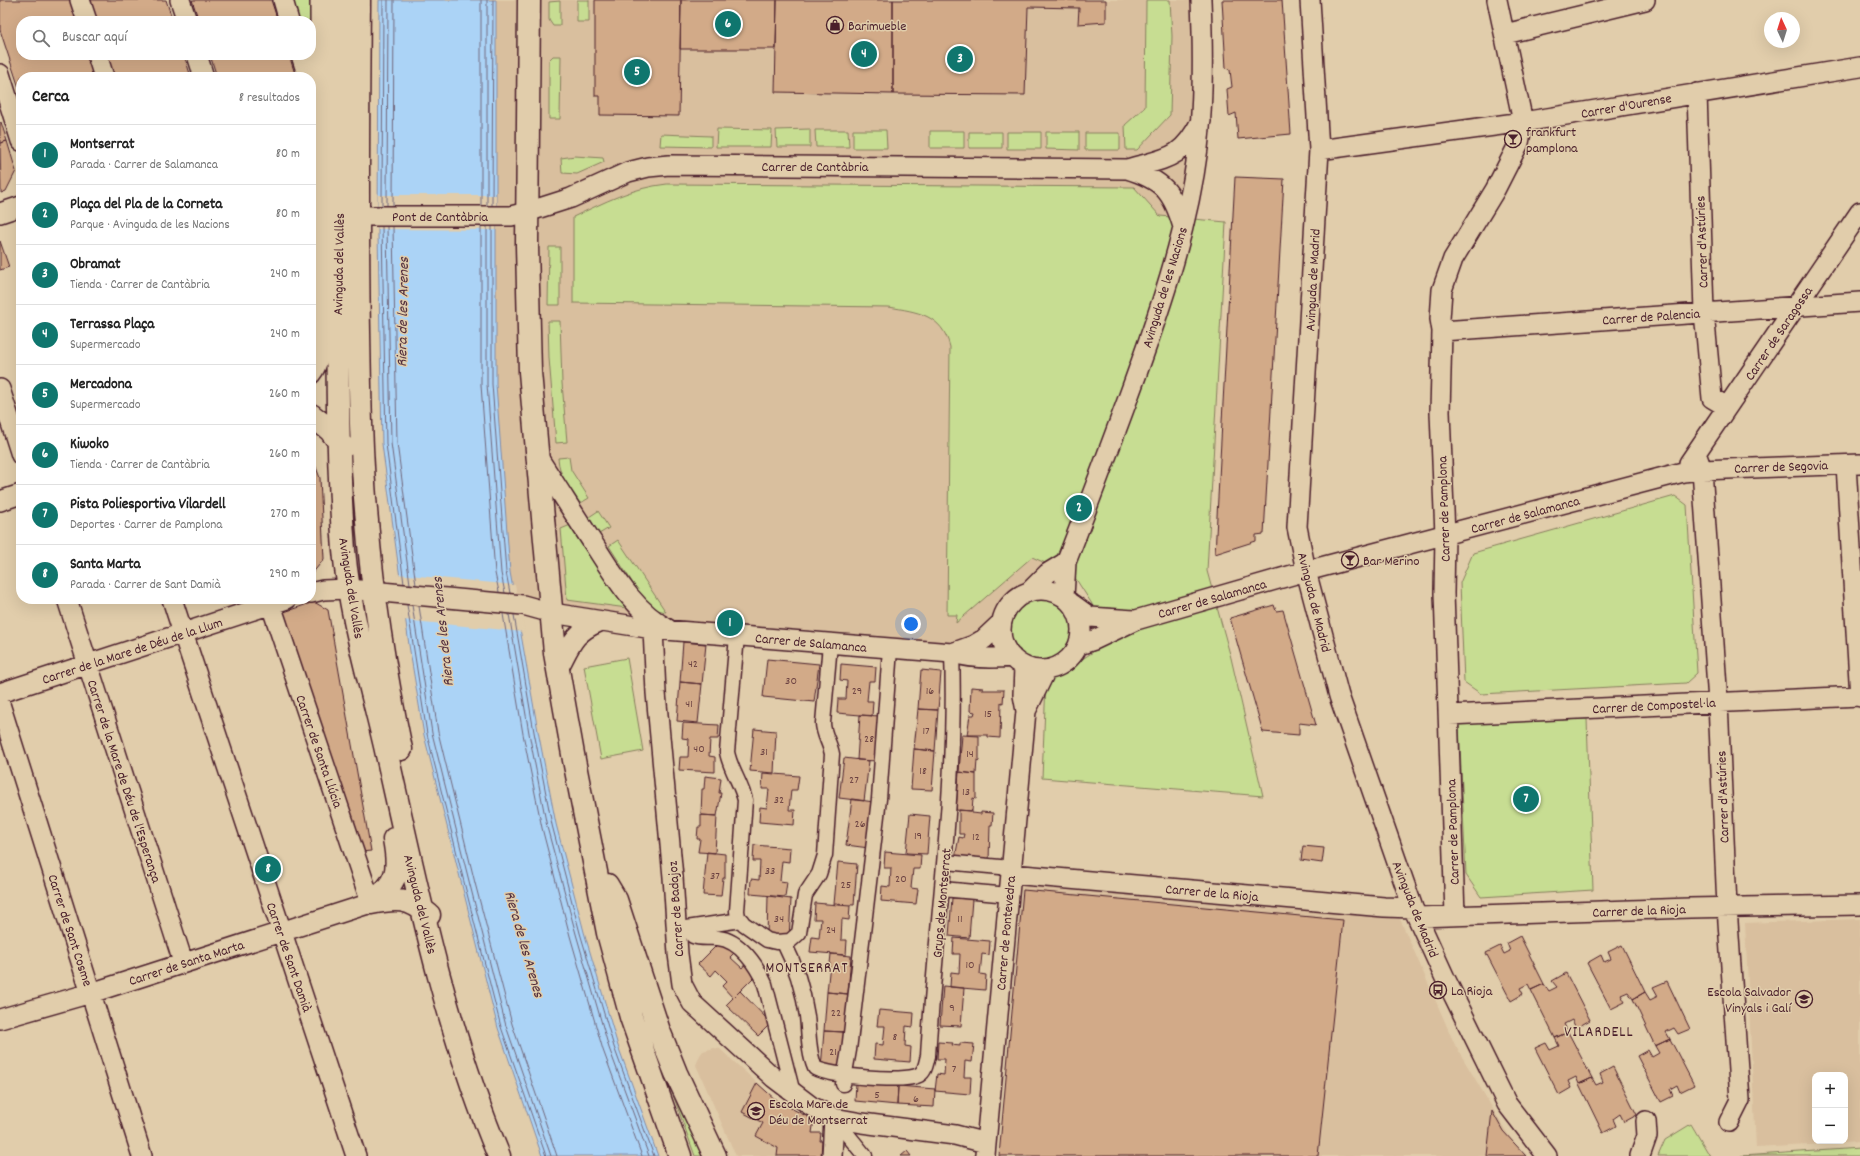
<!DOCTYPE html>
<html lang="es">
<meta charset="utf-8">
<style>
:root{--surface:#fff;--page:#f2f2f2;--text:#222;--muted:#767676;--line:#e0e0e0;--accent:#0f766e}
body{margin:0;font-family:Dekko,sans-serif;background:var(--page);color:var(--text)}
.controls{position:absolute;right:12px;bottom:12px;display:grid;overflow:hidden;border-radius:8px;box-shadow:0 4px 16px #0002}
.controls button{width:36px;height:36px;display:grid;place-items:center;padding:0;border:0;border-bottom:1px solid var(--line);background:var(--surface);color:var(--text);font:20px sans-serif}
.compass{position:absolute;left:1764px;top:12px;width:36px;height:36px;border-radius:50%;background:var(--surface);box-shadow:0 4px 16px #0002;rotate:356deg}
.you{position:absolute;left:911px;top:624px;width:14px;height:14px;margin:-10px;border:3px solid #fff;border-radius:50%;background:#1a73e8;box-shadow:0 0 0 6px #1a73e833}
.badge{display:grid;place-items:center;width:26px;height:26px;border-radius:50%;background:var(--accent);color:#fff;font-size:13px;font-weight:700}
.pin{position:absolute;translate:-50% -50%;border:2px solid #fff;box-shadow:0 1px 4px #0006}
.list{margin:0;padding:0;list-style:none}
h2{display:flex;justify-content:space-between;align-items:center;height:52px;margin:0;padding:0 16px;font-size:17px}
h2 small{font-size:13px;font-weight:400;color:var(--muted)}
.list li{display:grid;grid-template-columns:26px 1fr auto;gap:12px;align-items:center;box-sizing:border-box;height:60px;padding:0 16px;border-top:1px solid var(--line)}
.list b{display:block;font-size:15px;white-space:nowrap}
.list p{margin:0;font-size:13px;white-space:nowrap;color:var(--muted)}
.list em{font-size:13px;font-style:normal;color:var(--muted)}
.icon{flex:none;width:22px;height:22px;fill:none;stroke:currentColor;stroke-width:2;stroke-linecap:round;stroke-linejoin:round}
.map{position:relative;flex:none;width:1860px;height:1156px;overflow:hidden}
.search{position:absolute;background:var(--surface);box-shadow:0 4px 16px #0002;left:16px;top:16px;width:300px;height:44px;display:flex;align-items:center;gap:10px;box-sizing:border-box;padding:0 14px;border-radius:16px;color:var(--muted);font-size:15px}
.panel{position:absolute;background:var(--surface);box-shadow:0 4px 16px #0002;left:16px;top:72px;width:300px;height:532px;border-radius:16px}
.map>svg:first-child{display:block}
</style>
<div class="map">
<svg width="1860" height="1156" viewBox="0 0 1860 1156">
<rect width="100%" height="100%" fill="#e1cdab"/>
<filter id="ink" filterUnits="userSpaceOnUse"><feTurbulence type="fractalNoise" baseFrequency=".025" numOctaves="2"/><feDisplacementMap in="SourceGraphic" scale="8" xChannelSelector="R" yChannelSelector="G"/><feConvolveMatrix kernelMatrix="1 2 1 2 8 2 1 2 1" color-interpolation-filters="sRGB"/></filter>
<g filter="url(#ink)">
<path fill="#d9bf9e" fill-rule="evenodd" d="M439,0H1197L1203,147L1057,586L1080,611L1083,627L991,650L683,630L453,599Z
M1022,884L1400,919L1455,1045L1512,1141L1526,1156H999Z
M1860,919V1142L1756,1148L1745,923ZM1815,1075H1845V1141H1815Z
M714,1048L720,1049L812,1133H821L820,1141H822L821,1156H736L696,1065L700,1055L703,1051Z"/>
<path fill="#c7dd92" stroke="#887e5e" d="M289,0H313L311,55V21H296Z
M577,0H589V22H577Z
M1146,0H1170L1172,36L1170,115L1137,150H1126L1125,125L1145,107Z
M560,1V26H553L549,20V2Z
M553,56H561L560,119H549V60Z
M717,129L772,130L771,147H716Z
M810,129V147H777L776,130Z
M815,130H848L849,147H816Z
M853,130H886L887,148H853Z
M930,131H964V148H930Z
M969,132H1002V148H969Z
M1007,132H1041V149H1007Z
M1046,132H1079V150L1046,149Z
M1085,133H1120V150H1085Z
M661,134L711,136V147L660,146Z
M575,156L603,158L604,162L577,174L562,173L561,158Z
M667,184L1134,187L1160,216L1226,222L1207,571L1231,658L1263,796L1042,778L1046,683L1093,652L1092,604L1074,576L1032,557L956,623L957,615H947L950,347C942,314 917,312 889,307L573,303V217C605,202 631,188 667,184Z
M549,247H560V305H548Z
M548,321H560L562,383L567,442L556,443L549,358Z
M569,457L571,470L589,498L579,504C570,489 559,476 558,458Z
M1675,496L1687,505L1697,673L1686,683L1481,694L1464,682L1460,583L1473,553Z
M598,511L609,528L599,534L589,517Z
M573,524L628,607L627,608L567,600L561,529Z
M618,540L666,612L653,609L641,596L609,546Z
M1010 629a32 32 0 1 1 64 0a32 32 0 1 1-64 0Z
M627,658L643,751L601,759L584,666Z
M1587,719L1593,890L1481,897L1466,875L1459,724Z
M662,1064L704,1156H695Z
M1691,1124L1710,1156H1658L1665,1140Z
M1860,1148V1156H1741Z"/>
<path fill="#abd3f6" stroke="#848ba5" d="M379,0H496V384L510,572L538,731L556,824L584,932L618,1046L658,1156H542L498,1028L424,735L409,645L382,444L378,234Z"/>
<path fill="#e1cdab" d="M378,195H496V230L378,229Z
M397,574L515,585L524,632L403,620Z"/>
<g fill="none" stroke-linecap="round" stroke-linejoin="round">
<path stroke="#71677c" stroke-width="1" d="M382,206L383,0
M387,206L388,0
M393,206L394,0
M481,206V0
M487,206V0
M492,206L493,0
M382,226L386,444L404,584
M387,226L391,443L410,584
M393,226L397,443L416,585
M481,226V385L495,573L499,592
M487,226V384L501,573L505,593
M492,226V384L506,572L510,593
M407,605L427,734L465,886L501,1027L546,1156
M412,605L432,733L470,885L506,1026L551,1156
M419,606L438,732L475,883L512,1024L557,1156
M503,614L523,734L542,828L570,936L603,1050L642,1156
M509,614L529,733L547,827L576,934L609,1048L649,1156
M514,615L534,732L552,825L580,933L614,1047L654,1156"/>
</g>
<path fill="#d2aa88" stroke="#4a1f2b" d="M0,0H70L77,21H21V55H88L95,77H21V94L0,30Z
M88,0H166L173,21H95Z
M192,0H271L278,21H199Z
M595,0H681L679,116L600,115V96H595Z
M681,0H777L776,49H680Z
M777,0H893V94L775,92Z
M893,0H1106V22L1078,24L1079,8L1028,7L1025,95L893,94Z
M1222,0H1282L1291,134L1238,139L1236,113L1229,116L1227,89L1232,87L1230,70L1226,68Z
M106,55H184L191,77H113Z
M210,55H289L296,77H217Z
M1,122L7,141L0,143V123Z
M7,141L16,171L6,191L1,193L0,143Z
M1235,177L1284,179L1264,534L1256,535V541L1215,554Z
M0,241L9,267L0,270Z
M311,454L320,478L324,559L311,575Z
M314,602L328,610L371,851L361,852L281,613Z
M1274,605L1276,611L1283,610L1316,725L1299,723V735L1263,732L1230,618Z
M683,642L706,644L702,684L680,682Z
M767,659L819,664L814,702L763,697Z
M841,664L876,667L875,681H869L867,701H873L872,716L837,713L838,699H846L847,681L840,680Z
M921,670L941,672L938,710L918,709Z
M680,682L702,684L698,723L677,721Z
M971,687L983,688V690H1004L1003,703L1001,702L1000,738L988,737V735H967L970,715H974L975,712L970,711Z
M918,709L938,710L935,751L914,749Z
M860,715L881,716L878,761L857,760Z
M683,723L719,725L718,739H710L709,756L715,757V772L679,770L680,757H688L689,739L682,738Z
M754,729L776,731L774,773L750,771Z
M962,735L979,736V761L977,760L976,774L959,772Z
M914,749L935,751L932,790L911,789Z
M844,758L869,761L864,801L839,798Z
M959,772L976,774V799L973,798L972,811L956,810Z
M763,773L799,776L797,790H791L789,810H795L794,825L759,822L760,807L767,808L769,789H762Z
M705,776L721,778L719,793H721L717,816L701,815L702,789H704Z
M852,799L874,802L869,848L846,845Z
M959,810L972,811V813L981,814V812L993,813L992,825H990L989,861L955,858L959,837L963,838L964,834H959Z
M910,814L930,816L927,854L906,853Z
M701,815L717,816L715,853L698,852L700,839H697L698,827H701Z
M754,845L790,848L789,862L782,861L780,881L787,882L785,897L750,894L751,879L759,880L760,861H753Z
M1303,846L1324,848L1322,863L1301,860Z
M707,852L725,854V878H723L721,896L703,895Z
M885,852L921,855L920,869H913L911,888L918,889L916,904L881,901L882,886L890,887L891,868H884Z
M838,862L857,864L854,905L834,904Z
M1023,890L1343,920L1318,1156H999Z
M768,896L791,899L789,939L767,937Z
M952,898L972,899L969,938L949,936Z
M815,903L850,906L849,920L842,919L841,940H847L846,955L810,952L812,937L819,938L821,919H814Z
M1520,936L1544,984L1531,990L1528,984L1520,988L1523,994L1511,1001L1486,953L1500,946L1504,954L1510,951L1507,943Z
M954,938L990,941L989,955L982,954L980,974L986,975L985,990L950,987L951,972L959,973L960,954H953Z
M723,939L735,952L730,957L742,968L747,962L758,973L733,998L722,986L727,981L716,970L711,976L698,964Z
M1622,945L1645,992L1633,999L1628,992L1621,995L1625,1002L1611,1009L1587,963L1601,955L1604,962L1611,959L1608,952Z
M831,954L851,956L848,994L827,992Z
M1566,973L1590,1020L1576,1028L1572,1020L1564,1024L1568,1032L1555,1038L1531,990L1544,984L1549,991L1557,987L1552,981Z
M1667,981L1690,1029L1678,1034L1674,1028L1666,1032L1670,1039L1655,1046L1633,999L1645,992L1650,1000L1658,996L1653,987Z
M943,986L964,988L961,1026L940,1025Z
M740,991L771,1023L758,1036L726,1005Z
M827,992L848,994L844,1032L824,1031Z
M879,1010L914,1013L913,1027L906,1026L905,1046L911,1047L910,1062L874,1059L875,1044L883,1045L885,1026H877Z
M824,1031L844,1032L841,1071L821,1069Z
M1568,1032L1592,1078L1579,1084L1576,1077L1568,1081L1571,1088L1559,1095L1535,1048L1546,1043L1550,1050L1559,1046L1555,1038Z
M1670,1039L1694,1085L1680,1092L1677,1085L1670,1089L1673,1096L1661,1102L1637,1056L1648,1050L1652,1057L1659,1053L1655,1046Z
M938,1042L953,1043L952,1045L960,1046V1043L974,1044L972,1062L965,1061L964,1077H971L970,1094L935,1091L937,1074L944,1075L945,1059H937Z
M1613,1067L1637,1115L1624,1122L1620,1114L1613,1119L1616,1126L1603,1133L1579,1084L1592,1078L1596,1085L1603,1082L1600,1074Z
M757,1083L777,1101L814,1120L812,1133H821L820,1141H822L821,1156H777L778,1148L756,1136L763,1123L742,1112Z
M856,1083L898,1086L897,1105L855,1101Z
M898,1086L935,1089L934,1107L897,1105Z
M1492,1111L1503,1131L1526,1156H1487Z
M907,1151L911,1156H901Z"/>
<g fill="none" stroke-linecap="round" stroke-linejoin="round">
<g stroke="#4a1f2b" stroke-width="17">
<path id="pedestrian" d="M737,636L727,752C730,769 741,783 745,800L737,911L738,917L744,924L767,940L776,942L790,941L799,933L805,895L819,874L825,855L832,754C830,743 823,734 823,723L830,644
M945,862L1011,868
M942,889L1009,895
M689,928L693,936C701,939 709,937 718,938C740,940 757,966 765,984L793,1093
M680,929L741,920
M784,943C796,966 803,990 807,1016C809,1033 808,1052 815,1068C830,1076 904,1083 919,1075C926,1071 926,1062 928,1056C936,921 957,788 952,653
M843,1084L849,1050L879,799L890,649
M834,1118L865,1156"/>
</g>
<g stroke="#4a1f2b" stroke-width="22">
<path id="minor" d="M80,0L87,21
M180,0L187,21
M283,0L289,21
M1310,0L1319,150L1297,527L1306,571L1339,696L1413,908L1445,978L1507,1104L1547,1156
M1505,34L1645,0
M97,55L104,77
M197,55L204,77
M301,55L308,77
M0,74L21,141
M1697,93L1704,312L1712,398L1727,407
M1319,150L1523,122L1860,67
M1127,169C1163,180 1173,192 1183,227
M0,213L21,206
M368,216H511L527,212L571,198L628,172L648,167L669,165L1127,169C1165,158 1181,161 1201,121
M1442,331L1860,302
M311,374C321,362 320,344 321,328L320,0
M0,389L21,455
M537,456C556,485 574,514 593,543C614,575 633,610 668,629
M1689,463L1860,212
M1846,465L1860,697
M0,501L21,494
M1001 630a40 40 0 1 1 80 0a40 40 0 1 1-80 0Z
M1030,591L1048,573L1066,562
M311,593L323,590L349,589L523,605L552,613L653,629L952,653C972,659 991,659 1012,657
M1064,597L1066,562C1087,509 1107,455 1127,401C1157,319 1187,235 1198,148C1204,99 1203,49 1201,0
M67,599L183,962
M172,599C232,785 295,970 356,1156
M1072,604L1090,617L1134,620
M653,629L656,693L673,877L678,954L682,984L692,1003L774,1078L811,1106L834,1118L862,1123L955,1135L986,1143
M1079,645L1094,640L1136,620L1306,571L1683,472L1702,470L1696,453
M952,653L974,645L984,639L1002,622
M558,669C571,645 573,633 599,622
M0,693L287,599
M0,704L142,1156
M1026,711L1046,670
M1449,715L1860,696
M1011,874L1384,907L1413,908
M1455,915L1444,593L1445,535L1440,412L1442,331L1440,319L1442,290L1453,259L1495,190L1519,143L1523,122L1497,0
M1418,917L1690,908L1860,905
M0,1019L91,993L371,903L269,599
M1729,1122L1740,1100L1727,907L1718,702L1702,470L1860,464
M985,1155L1026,711L1023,695L1024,666
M832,1156L834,1118
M1640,1156L1647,1136L1646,1121"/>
</g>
<g stroke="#4a1f2b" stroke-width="25">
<path id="secondary" d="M340,0C339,89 339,177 338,266C337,361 337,456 344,550C350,617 370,681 385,746C416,884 444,1025 499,1156
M359,0C358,111 357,222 359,332C360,395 361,458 367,521C373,598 385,673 401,749
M529,0L527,245L530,372L555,653L574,760L608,933L631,1017L680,1156
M311,415L330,430L343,447
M607,885L616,900L659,1031L676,1073L715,1156
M371,903C398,883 400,871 394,839
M371,903C396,898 409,897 429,915"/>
</g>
<use href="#pedestrian" stroke="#e1cdab" stroke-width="14"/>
<use href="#minor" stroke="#e1cdab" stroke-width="19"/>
<use href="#secondary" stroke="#e1cdab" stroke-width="22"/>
</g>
</g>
<defs>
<g id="shop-ring" transform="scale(0.9)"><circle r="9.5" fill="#e1cdab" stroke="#4a1f2b" stroke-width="1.5"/><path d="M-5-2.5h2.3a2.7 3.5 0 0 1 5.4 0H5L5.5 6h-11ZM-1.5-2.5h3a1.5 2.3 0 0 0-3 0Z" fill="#4a1f2b"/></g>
<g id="bar-ring" transform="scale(0.9)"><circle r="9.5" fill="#e1cdab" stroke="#4a1f2b" stroke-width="1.5"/><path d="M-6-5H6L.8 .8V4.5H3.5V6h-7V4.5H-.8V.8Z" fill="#4a1f2b"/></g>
<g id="bus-ring" transform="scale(0.9)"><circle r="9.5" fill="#e1cdab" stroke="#4a1f2b" stroke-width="1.5"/><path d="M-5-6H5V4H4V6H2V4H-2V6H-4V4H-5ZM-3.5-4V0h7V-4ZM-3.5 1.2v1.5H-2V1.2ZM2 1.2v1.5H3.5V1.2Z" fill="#4a1f2b"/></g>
<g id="school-ring" transform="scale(0.9)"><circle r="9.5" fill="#e1cdab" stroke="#4a1f2b" stroke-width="1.5"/><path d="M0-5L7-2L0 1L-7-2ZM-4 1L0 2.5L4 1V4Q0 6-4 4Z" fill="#4a1f2b"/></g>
</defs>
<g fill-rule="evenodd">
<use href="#shop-ring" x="835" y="25"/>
<use href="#bar-ring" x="1513" y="139"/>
<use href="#bar-ring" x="1350" y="560"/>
<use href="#bus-ring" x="1438" y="990"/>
<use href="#school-ring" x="1804" y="999"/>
<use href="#school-ring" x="756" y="1111"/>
</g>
<g text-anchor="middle" stroke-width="3" stroke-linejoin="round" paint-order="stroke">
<g font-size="12" fill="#6c4242">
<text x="693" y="667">42</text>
<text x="791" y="684">30</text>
<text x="857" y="694">29</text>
<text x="930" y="694">16</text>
<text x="689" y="707">41</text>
<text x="988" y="717">15</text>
<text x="926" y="734">17</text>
<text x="869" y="742">28</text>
<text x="699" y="752">40</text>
<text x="764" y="755">31</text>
<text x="970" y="757">14</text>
<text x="923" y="774">18</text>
<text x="854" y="783">27</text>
<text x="966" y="795">13</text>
<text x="779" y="803">32</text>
<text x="860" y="827">26</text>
<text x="918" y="839">19</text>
<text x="976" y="840">12</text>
<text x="770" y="874">33</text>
<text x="715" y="879">37</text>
<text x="901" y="882">20</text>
<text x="846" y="888">25</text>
<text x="779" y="922">34</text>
<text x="960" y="922">11</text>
<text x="831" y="933">24</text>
<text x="970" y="968">10</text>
<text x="952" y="1011">9</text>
<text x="836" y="1016">22</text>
<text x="895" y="1040">8</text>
<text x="833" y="1055">21</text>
<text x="954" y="1072">7</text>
<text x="877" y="1098">5</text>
<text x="916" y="1102">6</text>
</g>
<g font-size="14" fill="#4a1f2b" stroke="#e1cdab" text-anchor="start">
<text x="848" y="30">Barimueble</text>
<text x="1526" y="136">frankfurt<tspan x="1526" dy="16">pamplona</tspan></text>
<text x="1363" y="565">Bar Merino</text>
<text x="1451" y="995">La Rioja</text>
<text x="1791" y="996" text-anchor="end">Escola Salvador<tspan x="1791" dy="16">Vinyals i Galí</tspan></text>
<text x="769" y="1108">Escola Mare de<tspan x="769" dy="16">Déu de Montserrat</tspan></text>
</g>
<g font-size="14" fill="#4a1f2b" stroke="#e1cdab">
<text transform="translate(1626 105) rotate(-10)" y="5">Carrer d'Ourense</text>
<text x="815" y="171">Carrer de Cantàbria</text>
<text x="440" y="221">Pont de Cantàbria</text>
<text transform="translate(1701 242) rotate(-92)" y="5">Carrer d'Astúries</text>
<text transform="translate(338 264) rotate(-89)" y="5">Avinguda del Vallès</text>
<text transform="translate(1312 280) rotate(-87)" y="5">Avinguda de Madrid</text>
<text transform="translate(1164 287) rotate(-73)" y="5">Avinguda de les Nacions</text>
<text transform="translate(1651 316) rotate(-4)" y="5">Carrer de Palencia</text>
<text transform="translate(1778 333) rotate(-56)" y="5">Carrer de Saragossa</text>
<text transform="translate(1781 466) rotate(-2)" y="5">Carrer de Segovia</text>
<text transform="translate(1443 509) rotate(-92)" y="5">Carrer de Pamplona</text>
<text transform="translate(1525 514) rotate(-15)" y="5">Carrer de Salamanca</text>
<text transform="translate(352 588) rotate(81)" y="5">Avinguda del Vallès</text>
<text transform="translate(1212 598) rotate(-16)" y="5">Carrer de Salamanca</text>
<text transform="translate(1315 602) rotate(76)" y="5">Avinguda de Madrid</text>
<text transform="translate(811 642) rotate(5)" y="5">Carrer de Salamanca</text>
<text transform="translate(132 650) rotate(-18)" y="5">Carrer de la Mare de Déu de la Llum</text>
<text transform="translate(1654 705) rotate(-3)" y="5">Carrer de Compostel·la</text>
<text transform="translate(320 751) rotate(71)" y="5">Carrer de Santa Llúcia</text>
<text transform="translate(125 781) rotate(72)" y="5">Carrer de la Mare de Déu de l'Esperança</text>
<text transform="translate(1722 797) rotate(-92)" y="5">Carrer d'Astúries</text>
<text transform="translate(1452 832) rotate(-92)" y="5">Carrer de Pamplona</text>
<text transform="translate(1212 892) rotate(5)" y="5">Carrer de la Rioja</text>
<text transform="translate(941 903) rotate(-85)" y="5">Grups de Montserrat</text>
<text transform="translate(421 904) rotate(76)" y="5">Avinguda del Vallès</text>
<text transform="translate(675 909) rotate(-94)" y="5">Carrer de Badajoz</text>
<text transform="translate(1416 909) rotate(68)" y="5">Avinguda de Madrid</text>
<text transform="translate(1639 910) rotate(-2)" y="5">Carrer de la Rioja</text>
<text transform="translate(71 930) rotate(72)" y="5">Carrer de Sant Cosme</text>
<text transform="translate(1005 933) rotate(-85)" y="5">Carrer de Pontevedra</text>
<text transform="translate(290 957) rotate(71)" y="5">Carrer de Sant Damià</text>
<text transform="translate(186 962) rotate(-18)" y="5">Carrer de Santa Marta</text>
</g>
<g font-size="15" font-style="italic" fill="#54313f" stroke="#e1cdab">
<text transform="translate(402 312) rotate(-89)" y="5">Riera de les Arenes</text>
<text transform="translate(442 632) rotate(-96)" y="5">Riera de les Arenes</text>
<text transform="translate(525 944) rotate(74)" y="5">Riera de les Arenes</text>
</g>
<g font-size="15" letter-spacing="1" fill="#4a1f2b" stroke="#e1cdab">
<text x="807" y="972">MONTSERRAT</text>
<text x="1599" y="1036">VILARDELL</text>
</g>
</g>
</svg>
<div class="controls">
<button>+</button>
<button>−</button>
</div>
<svg class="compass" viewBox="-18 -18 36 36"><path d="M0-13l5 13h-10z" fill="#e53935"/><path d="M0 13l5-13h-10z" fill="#767676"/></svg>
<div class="you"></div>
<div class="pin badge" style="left:730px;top:623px">1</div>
<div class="pin badge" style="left:1079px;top:508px">2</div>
<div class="pin badge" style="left:960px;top:59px">3</div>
<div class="pin badge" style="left:864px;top:54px">4</div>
<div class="pin badge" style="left:637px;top:72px">5</div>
<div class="pin badge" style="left:728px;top:24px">6</div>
<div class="pin badge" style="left:1526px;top:799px">7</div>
<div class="pin badge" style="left:268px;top:869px">8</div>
<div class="search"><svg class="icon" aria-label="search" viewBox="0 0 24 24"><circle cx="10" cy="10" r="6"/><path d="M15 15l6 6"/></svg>Buscar aquí</div>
<section class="panel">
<h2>Cerca<small>8 resultados</small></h2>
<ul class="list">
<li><span class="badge">1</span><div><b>Montserrat</b><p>Parada · Carrer de Salamanca</p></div><em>80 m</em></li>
<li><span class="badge">2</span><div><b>Plaça del Pla de la Corneta</b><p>Parque · Avinguda de les Nacions</p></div><em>80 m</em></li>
<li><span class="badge">3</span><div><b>Obramat</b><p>Tienda · Carrer de Cantàbria</p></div><em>240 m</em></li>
<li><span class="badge">4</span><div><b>Terrassa Plaça</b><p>Supermercado</p></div><em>240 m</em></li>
<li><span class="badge">5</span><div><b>Mercadona</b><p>Supermercado</p></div><em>260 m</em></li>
<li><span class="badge">6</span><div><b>Kiwoko</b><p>Tienda · Carrer de Cantàbria</p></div><em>260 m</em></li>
<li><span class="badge">7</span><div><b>Pista Poliesportiva Vilardell</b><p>Deportes · Carrer de Pamplona</p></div><em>270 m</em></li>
<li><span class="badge">8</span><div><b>Santa Marta</b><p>Parada · Carrer de Sant Damià</p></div><em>290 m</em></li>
</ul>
</section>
</div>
